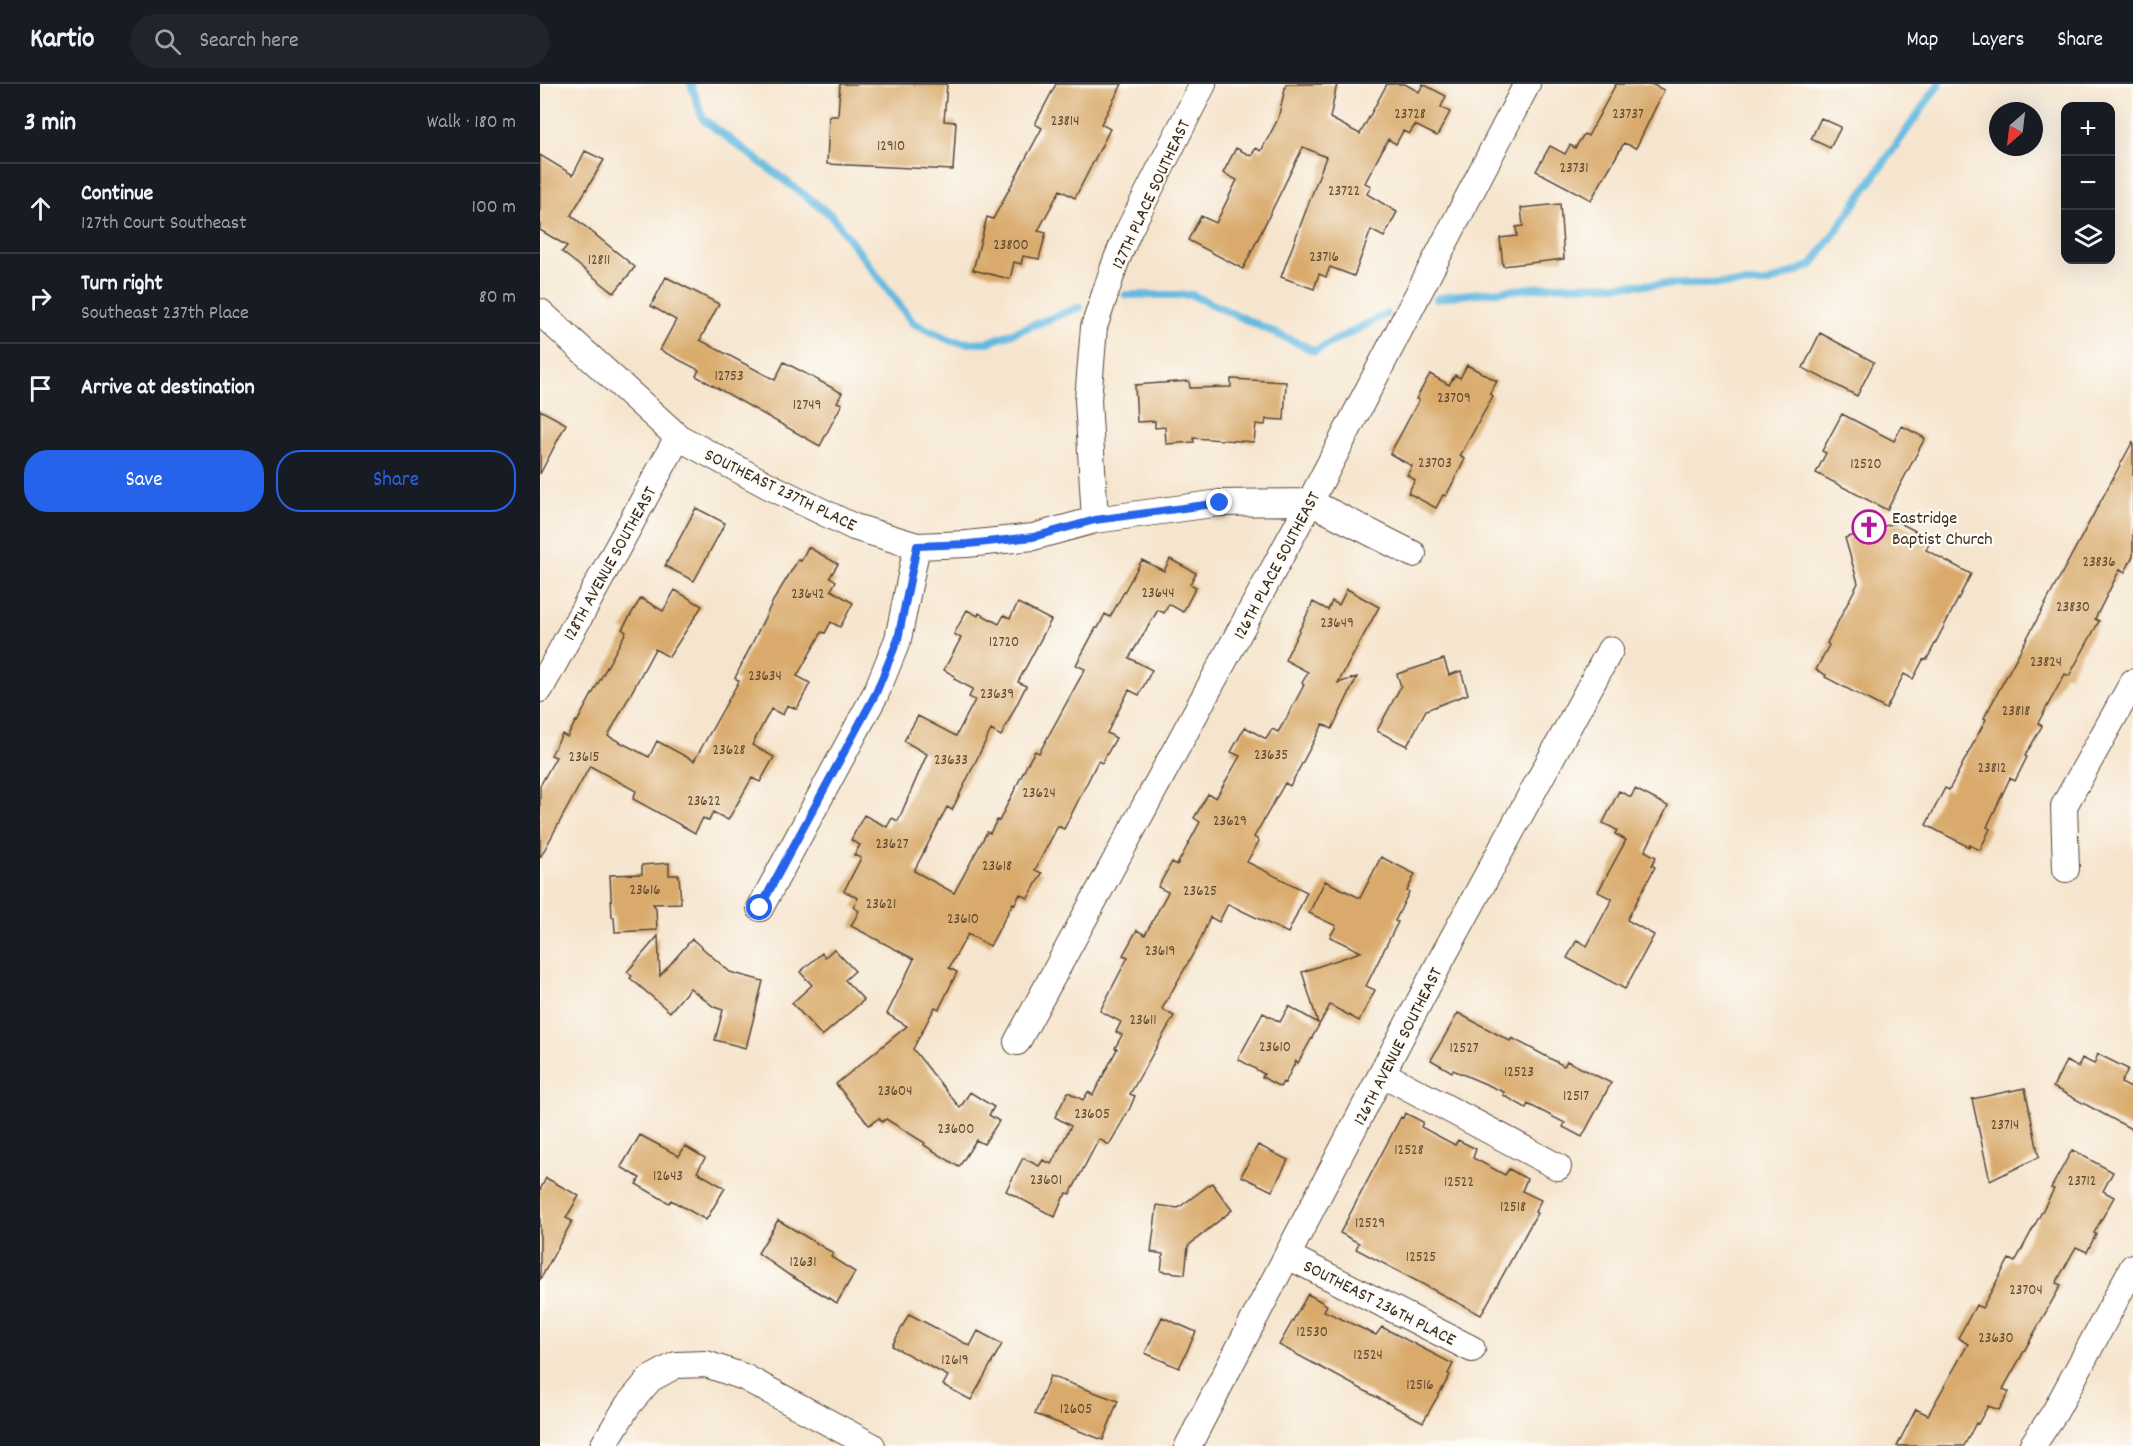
<!DOCTYPE html>
<meta charset="utf-8">
<style>
:root{--surface:#171b24;--page:#20242c;--text:#f1f3f6;--muted:#9ea1a6;--line:#363941;--accent:#2563eb}
body{margin:0;font-family:Dekko,sans-serif;background:var(--page);color:var(--text)}
.controls{position:absolute;right:18px;top:18px;display:grid;overflow:hidden;border-radius:12px;box-shadow:0 6px 24px #0002}
.controls button{width:54px;height:54px;display:grid;place-items:center;padding:0;border:0;border-bottom:2px solid var(--line);background:var(--surface);color:var(--text);font:30px sans-serif}
.compass{position:absolute;left:1449px;top:18px;width:54px;height:54px;border-radius:50%;background:var(--surface);box-shadow:0 6px 24px #0002;rotate:208deg}
.stop{position:absolute;width:18px;height:18px;margin:-14px;border:4px solid #2563eb;border-radius:50%;background:#fff}
.stop.end{background:#2563eb;border-color:#fff;box-shadow:0 2px 6px #0008}
.list{margin:0;padding:0;list-style:none}
h2{display:flex;justify-content:space-between;align-items:center;height:78px;margin:0;padding:0 24px;font-size:26px}
h2 small{font-size:20px;font-weight:400;color:var(--muted)}
.list li{display:grid;grid-template-columns:39px 1fr auto;gap:18px;align-items:center;box-sizing:border-box;height:90px;padding:0 24px;border-top:2px solid var(--line)}
.list b{display:block;font-size:22px;white-space:nowrap}
.list p{margin:0;font-size:20px;white-space:nowrap;color:var(--muted)}
.list em{font-size:20px;font-style:normal;color:var(--muted)}
.actions{display:flex;gap:12px;padding:18px 24px}
.actions a{flex:1;padding:14px 0;border:2px solid var(--accent);border-radius:24px;text-align:center;font-size:21px;color:var(--accent)}
.actions .main{background:var(--accent);color:#fff}
.icon{flex:none;width:33px;height:33px;fill:none;stroke:currentColor;stroke-width:2;stroke-linecap:round;stroke-linejoin:round}
.map{position:relative;flex:none;width:1593px;height:1362px;overflow:hidden}
header{display:flex;align-items:center;gap:36px;box-sizing:border-box;height:84px;padding:0 30px;background:var(--surface);border-bottom:2px solid var(--line)}
header strong{font-size:28px}
nav{display:flex;gap:33px;margin-inline-start:auto;font-size:21px}
.search{width:420px;height:54px;background:var(--page);display:flex;align-items:center;gap:15px;box-sizing:border-box;padding:0 21px;border-radius:33px;color:var(--muted);font-size:22px}
main{display:flex}
aside{flex:1;background:var(--surface)}
.map>svg:first-child{display:block}
</style>
<header>
<strong>Kartio</strong>
<div class="search"><svg class="icon" aria-label="search" viewBox="0 0 24 24"><circle cx="10" cy="10" r="6"/><path d="M15 15l6 6"/></svg>Search here</div>
<nav><a>Map</a><a>Layers</a><a>Share</a></nav>
</header>
<main>
<aside>
<h2>3 min<small>Walk · 180 m</small></h2>
<ul class="list">
<li><svg class="icon" aria-label="ahead" viewBox="0 0 24 24"><path d="M12 20V5M6 11l6-6 6 6"/></svg><div><b>Continue</b><p>127th Court Southeast</p></div><em>100 m</em></li>
<li><svg class="icon" aria-label="right" viewBox="0 0 24 24"><path d="M7 20v-9h11M14 6l5 5-5 5"/></svg><div><b>Turn right</b><p>Southeast 237th Place</p></div><em>80 m</em></li>
<li><svg class="icon" aria-label="arrive" viewBox="0 0 24 24"><path d="M6 21V4h12l-3 4 3 4H6"/></svg><div><b>Arrive at destination</b></div></li>
</ul>
<div class="actions"><a class="main">Save</a><a>Share</a></div>
</aside>
<div class="map">
<svg width="1593" height="1362" viewBox="0 0 1593 1362">
<rect width="100%" height="100%" fill="#fdfcf7"/>
<filter id="ink" filterUnits="userSpaceOnUse"><feTurbulence type="fractalNoise" baseFrequency=".0167" numOctaves="2"/><feDisplacementMap in="SourceGraphic" scale="12" xChannelSelector="R" yChannelSelector="G"/><feConvolveMatrix kernelMatrix="1 2 1 2 8 2 1 2 1" color-interpolation-filters="sRGB"/></filter>
<filter id="wash" filterUnits="userSpaceOnUse"><feTurbulence type="fractalNoise" baseFrequency=".008" numOctaves="4" result="noise"/><feDisplacementMap in="SourceGraphic" scale="24" xChannelSelector="R" yChannelSelector="G"/><feGaussianBlur stdDeviation="1.35" result="paint"/><feColorMatrix in="noise" values="0 0 0 0 0 0 0 0 0 0 0 0 0 0 0 0 0 1.4 0 .05"/><feComposite in="paint" operator="in"/></filter>
<g filter="url(#wash)">
<rect width="100%" height="100%" fill="#f6e5ce"/>
<g fill="none" stroke-linecap="round" stroke-linejoin="round">
<path stroke="#64b9e0" stroke-width="8" d="M151,0L163,35L291,131L373,239L412,257L429,259L449,258L540,223
M586,211H652L775,267L846,230
M897,215L910,212L1014,202L1227,199L1272,181L1399,0"/>
</g>
<g id="blocks">
<path fill="#d9aa6c" d="M300,0H407L404,37L416,38L413,86L287,80L289,32H298Z
M516,0H582L561,40L570,45L535,114L520,106L498,147L506,149L499,175L483,172L481,180L474,178L470,195L433,186L447,133L453,135L502,44L495,40Z
M746,0H797L790,34L820,50L847,0H865L879,8L883,0L906,12L901,23L910,28L897,52L875,41L869,50L863,47L856,60L848,55L825,99L831,102L827,110L857,128L844,153L831,146L814,192L790,183L786,193L779,190L774,205L741,193L786,73L763,63L703,185L648,156L661,132L676,139L697,96L683,89L696,64L711,72L716,64L721,67L738,35Z
M1076,0H1111L1124,6L1096,64L1084,59L1051,116L996,87L1010,62L1025,70L1030,61L1035,64L1044,50L1048,52Z
M1281,34L1301,43L1290,64L1271,55Z
M45,67L64,76L31,131L95,183L74,209L22,168L27,162L0,146V71L33,91Z
M1020,120L1024,175L963,182L960,154L977,152L976,143L983,142L981,124Z
M126,193L179,220L160,256L235,296L244,278L302,309L297,318L302,320L280,362L156,292L159,286L120,266L136,236L111,222Z
M1280,249L1334,278L1317,312L1263,284Z
M927,281L957,297L950,310L953,312L920,372L925,375L906,412L903,411L896,424L868,409L875,396L867,391L872,382L850,370L879,316L876,315L890,290L909,301L915,291L920,294Z
M691,295L746,298L744,336L726,335L725,341L716,340L714,358L653,354L654,358L626,360L625,343L615,344V337L597,338L595,301L649,297L650,304L691,303Z
M0,326L26,340L0,390Z
M1302,330L1354,357L1362,342L1385,354L1347,426L1276,389L1286,369L1282,367Z
M1593,357V472L1585,488L1580,485L1555,535L1559,537L1551,552L1529,592L1525,590L1498,639L1502,642L1485,672L1487,673L1475,697L1470,694L1447,743L1450,745L1440,766L1429,761V763L1386,741L1405,704L1409,706L1446,635L1444,634Z
M156,424L185,439L154,497L125,482Z
M1358,438L1391,455L1386,466L1431,490L1387,575L1383,576L1373,595L1364,590L1346,625L1285,593L1286,591L1276,586L1289,561L1287,559L1318,499L1305,454Z
M268,463L298,480L290,493L296,497L291,506L313,519L300,543L291,538L285,549L282,548L257,592L270,599L257,625L247,621L243,631L231,625L212,661L234,673L220,698L212,694L188,736L173,728L169,737L163,734L155,749L93,715L96,707L50,682L0,774V702L16,673L11,671L22,650L27,653L36,637L37,638L86,548L82,545L101,514L123,527L135,506L162,522L129,573L115,565L68,652L109,673L117,657L154,677L199,597L195,594L233,517L258,476L261,477Z
M630,475L656,489L650,500L656,503L643,528L629,520L624,529L618,526L589,574L612,586L599,611L589,606L567,649L576,654L562,679L558,677L524,745L518,742L495,786L502,789L488,814L480,810L475,820L473,819L450,862L428,850L409,884L417,888L399,925L395,923L373,965L420,1024L430,1008L454,1023L449,1031L459,1037L444,1060L436,1056L419,1083L384,1061L385,1059L346,1035L342,1038L339,1034L329,1041L296,1000L367,942L347,930L374,875L311,842L319,827L313,823L318,814L304,807L321,774L314,771L320,761L311,756L324,731L347,743L352,734L358,737L387,670L364,657L378,632L416,652L435,616L429,613L433,605L414,595L415,592L404,586L421,554L414,550L427,526L438,532L439,529L459,540L464,531L470,534L478,519L511,536L478,598L486,602L461,652L451,646L412,726L407,723L374,787L414,809L447,748L450,749L457,736L459,737L489,677L495,667L499,669L545,585L536,581L556,544H558L565,530L570,533L602,476L624,487Z
M807,505L839,523L798,599L817,593L792,645L783,640L750,702L745,699L714,753L719,757L707,778L767,808L748,849L688,820L679,838L670,833L658,861L622,925L634,932L590,1010L595,1012L590,1024L569,1061L559,1055L530,1110L527,1109L523,1114L515,1133L466,1107L483,1074L499,1082L503,1076L511,1080L531,1042L515,1033L528,1008L543,1016L548,1008L553,1011L577,965L575,964L582,951L576,948L581,938L560,927L588,873L583,871L597,846L605,851L628,808L618,803L632,778L637,781L660,738L654,734L668,710L676,714L700,672L691,668L705,643L726,655L732,645L738,648L746,635L764,601L762,599L768,588L745,576L773,518L788,526L792,517L799,521Z
M904,575L909,591L921,587L928,610L886,626L867,662L837,647L861,602L857,590Z
M1095,705L1128,722L1105,767L1116,773L1112,781L1115,783L1087,836L1114,851L1085,905L1027,874L1037,856L1047,862L1072,815L1058,808L1086,756L1075,750L1077,746L1063,739L1079,707L1091,713Z
M841,773L875,790L867,807L869,808L855,837L858,838L826,902L835,906L819,937L790,921L758,979L756,977L745,999L743,998L740,1003L722,993L724,990L698,975L723,929L740,938L749,922L778,939L762,888L821,868L790,853L796,842L769,829L785,797L820,814Z
M129,779V791H139L141,819L113,820L116,824L117,846L75,848L74,833H72L70,791L102,790V781Z
M118,852L120,892L152,855L190,888L223,897L206,964L175,956L183,926L174,923L150,904L130,928L90,894L92,892L87,888Z
M294,865L315,887L305,896L324,916L282,952L252,919L272,901L260,888L282,869L285,873Z
M918,929L970,957L972,954L1024,982L1027,977L1071,999L1042,1053L1023,1043L1025,1039L988,1020L986,1024L963,1011L964,1008L913,986L912,988L891,976Z
M1558,970L1588,985L1581,999L1593,1005V1046L1513,1003L1526,977L1538,983L1542,974L1554,980Z
M1485,1004L1499,1073L1450,1097L1432,1015Z
M865,1029L883,1038L881,1043L915,1061L918,1056L936,1065L933,1074L965,1091L969,1085L987,1095L982,1107L1001,1116L995,1128L997,1129L941,1231L816,1165L819,1159L800,1149L861,1033L863,1034Z
M100,1051L139,1072L145,1062L165,1074L157,1088L185,1104L166,1136L131,1116L129,1119L96,1100L100,1094L81,1083Z
M718,1061L748,1076L732,1107L701,1092Z
M1532,1066L1573,1088L1563,1107L1574,1113L1554,1149L1556,1150L1547,1168L1536,1163L1516,1199L1521,1201L1463,1305L1469,1308L1459,1326L1448,1322L1438,1340L1436,1339L1424,1362H1357L1376,1325L1388,1331L1428,1260L1418,1254L1436,1221L1442,1224L1469,1175L1475,1178L1514,1105L1511,1104Z
M6,1094L39,1112L26,1134L32,1137L0,1196V1106Z
M672,1099L692,1126L648,1162L645,1190L621,1187L623,1170L611,1168L617,1121L638,1124Z
M238,1136L293,1169L291,1173L315,1188L297,1219L249,1191L218,1169Z
M768,1210L787,1221L784,1227L836,1251L842,1243L913,1280L908,1290L910,1291L883,1338L739,1261Z
M369,1230L430,1262L438,1247L462,1260L431,1316L403,1301L408,1292L352,1262Z
M622,1233L656,1248L639,1284L605,1269Z
M510,1292L578,1317L563,1356L495,1330Z"/>
</g>
</g>
<g filter="url(#ink)">
<use href="#blocks" fill-opacity="0" stroke="#574638" stroke-width="1.5"/>
<g fill="none" stroke-linecap="round" stroke-linejoin="round">
<g stroke="#574638" stroke-width="28">
<path id="street" d="M0,228L138,353L229,402L314,443L377,462L427,460L493,453L555,436L680,419L770,418L873,470
M555,436L548,316L554,243L576,177L589,146L663,0
M0,605L138,353
M1526,785L1524,722L1593,598
M220,824L336,609L358,555L377,462
M477,958L770,418L987,0
M843,990L1018,1083
M748,1172L932,1265
M63,1362L88,1321L110,1295L136,1281L166,1280L204,1293L332,1362
M648,1362L901,876L1070,566
M1492,1362L1515,1328L1593,1183"/>
</g>
<use href="#street" stroke="#fff" stroke-width="26"/>
</g>
</g>
<g fill="none" stroke-linecap="round" stroke-linejoin="round" filter="url(#ink)">
<path stroke="#2563eb" stroke-width="8" d="M220,824L336,609L358,555L377,462L428,460L493,453L555,436L680,419"/>
</g>
<defs>
<g id="church-ring" transform="scale(1.725)"><circle r="9.5" fill="#fdfcf7" stroke="#b5179e" stroke-width="1.5"/><path d="M-1.2-6h2.4v3.5h3.3v2.4h-3.3V6h-2.4V-.1h-3.3v-2.4h3.3Z" fill="#b5179e"/></g>
</defs>
<g fill-rule="evenodd">
<use href="#church-ring" x="1329" y="443"/>
</g>
<g text-anchor="middle" stroke-width="4.5" stroke-linejoin="round" paint-order="stroke">
<g font-size="15" fill="#624a32">
<text x="870" y="34">23728</text>
<text x="1088" y="34">23737</text>
<text x="525" y="41">23814</text>
<text x="351" y="66">12910</text>
<text x="1034" y="88">23731</text>
<text x="804" y="111">23722</text>
<text x="471" y="165">23800</text>
<text x="784" y="177">23716</text>
<text x="59" y="180">12811</text>
<text x="189" y="296">12753</text>
<text x="914" y="318">23709</text>
<text x="267" y="325">12749</text>
<text x="895" y="383">23703</text>
<text x="1326" y="384">12520</text>
<text x="1559" y="482">23836</text>
<text x="618" y="513">23644</text>
<text x="268" y="514">23642</text>
<text x="1533" y="527">23830</text>
<text x="797" y="543">23649</text>
<text x="464" y="562">12720</text>
<text x="1506" y="582">23824</text>
<text x="225" y="596">23634</text>
<text x="457" y="614">23639</text>
<text x="1476" y="631">23818</text>
<text x="189" y="670">23628</text>
<text x="731" y="675">23635</text>
<text x="44" y="677">23615</text>
<text x="411" y="680">23633</text>
<text x="1452" y="688">23812</text>
<text x="499" y="713">23624</text>
<text x="164" y="721">23622</text>
<text x="690" y="741">23629</text>
<text x="352" y="764">23627</text>
<text x="457" y="786">23618</text>
<text x="105" y="810">23616</text>
<text x="660" y="811">23625</text>
<text x="341" y="824">23621</text>
<text x="423" y="839">23610</text>
<text x="620" y="871">23619</text>
<text x="603" y="940">23611</text>
<text x="735" y="967">23610</text>
<text x="924" y="968">12527</text>
<text x="979" y="992">12523</text>
<text x="355" y="1011">23604</text>
<text x="1036" y="1016">12517</text>
<text x="552" y="1034">23605</text>
<text x="1465" y="1045">23714</text>
<text x="416" y="1049">23600</text>
<text x="869" y="1070">12528</text>
<text x="128" y="1096">12643</text>
<text x="506" y="1100">23601</text>
<text x="1542" y="1101">23712</text>
<text x="919" y="1102">12522</text>
<text x="973" y="1127">12518</text>
<text x="830" y="1143">12529</text>
<text x="881" y="1177">12525</text>
<text x="263" y="1182">12631</text>
<text x="1486" y="1210">23704</text>
<text x="772" y="1252">12530</text>
<text x="1456" y="1258">23630</text>
<text x="828" y="1275">12524</text>
<text x="415" y="1280">12619</text>
<text x="880" y="1305">12516</text>
<text x="536" y="1329">12605</text>
</g>
<g font-size="18" fill="#3b2a1e" stroke="#fdfcf7">
<text transform="translate(610 110) rotate(-65)" y="6">127TH PLACE SOUTHEAST</text>
<text transform="translate(241 405) rotate(26)" y="6">SOUTHEAST 237TH PLACE</text>
<text transform="translate(69 479) rotate(-61)" y="6">128TH AVENUE SOUTHEAST</text>
<text transform="translate(736 481) rotate(-62)" y="6">126TH PLACE SOUTHEAST</text>
<text transform="translate(857 962) rotate(-63)" y="6">126TH AVENUE SOUTHEAST</text>
<text transform="translate(840 1218) rotate(27)" y="6">SOUTHEAST 236TH PLACE</text>
</g>
<g font-size="18" fill="#3b2a1e" stroke="#fdfcf7" text-anchor="start">
<text x="1352" y="439">Eastridge<tspan x="1352" dy="21">Baptist Church</tspan></text>
</g>
</g>
</svg>
<div class="controls">
<button>+</button>
<button>−</button>
<button><svg class="icon" aria-label="layers" viewBox="0 0 24 24"><path d="M12 4l9 5-9 5-9-5zM3 14l9 5 9-5"/></svg></button>
</div>
<svg class="compass" viewBox="-18 -18 36 36"><path d="M0-13l5 13h-10z" fill="#e53935"/><path d="M0 13l5-13h-10z" fill="#9ea1a6"/></svg>
<div class="stop" style="left:220px;top:824px"></div>
<div class="stop end" style="left:680px;top:419px"></div>
</div>
</main>
